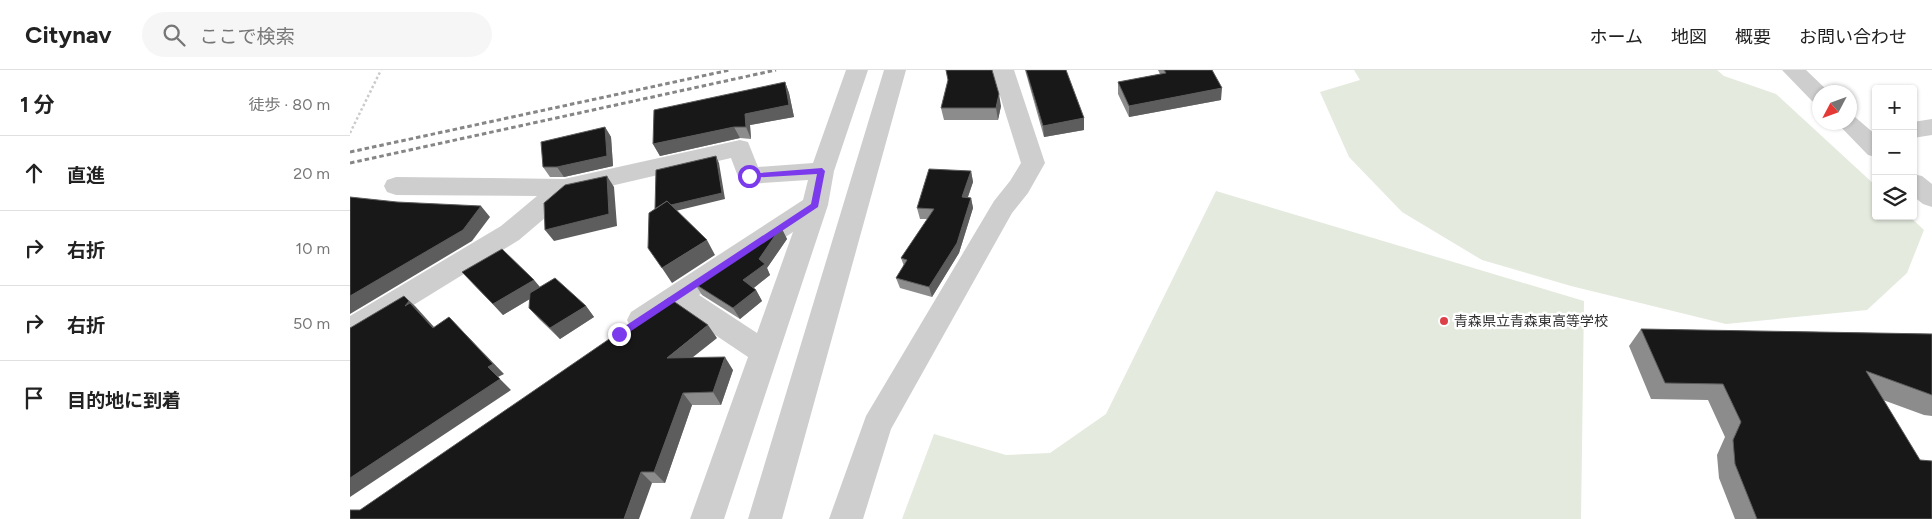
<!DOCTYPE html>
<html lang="ja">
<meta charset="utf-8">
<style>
:root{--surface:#fff;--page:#f6f6f6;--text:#222;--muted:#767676;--line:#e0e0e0}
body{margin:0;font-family:Figtree,"Noto Sans JP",sans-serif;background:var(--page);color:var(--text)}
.controls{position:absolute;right:15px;top:15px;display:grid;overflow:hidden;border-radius:5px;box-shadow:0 1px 4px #0004}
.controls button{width:45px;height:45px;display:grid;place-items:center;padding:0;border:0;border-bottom:1px solid var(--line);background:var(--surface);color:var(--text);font:25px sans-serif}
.compass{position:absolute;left:1462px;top:15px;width:45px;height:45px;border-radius:50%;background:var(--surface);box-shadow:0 1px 4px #0004;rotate:229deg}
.stop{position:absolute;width:15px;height:15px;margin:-11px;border:4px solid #7c3aed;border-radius:50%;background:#fff}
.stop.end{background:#7c3aed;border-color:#fff;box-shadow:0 1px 5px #0008}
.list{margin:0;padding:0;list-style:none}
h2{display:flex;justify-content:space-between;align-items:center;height:65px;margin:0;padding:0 20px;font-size:21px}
h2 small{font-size:16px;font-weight:400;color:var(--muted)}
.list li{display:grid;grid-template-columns:32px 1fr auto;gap:15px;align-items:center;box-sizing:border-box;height:75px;padding:0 20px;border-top:1px solid var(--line)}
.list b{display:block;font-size:19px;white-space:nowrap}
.list em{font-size:16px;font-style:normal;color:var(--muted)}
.icon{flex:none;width:28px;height:28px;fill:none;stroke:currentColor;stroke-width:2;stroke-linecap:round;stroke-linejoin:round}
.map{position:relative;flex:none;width:1582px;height:449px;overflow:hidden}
header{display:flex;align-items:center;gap:30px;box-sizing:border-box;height:70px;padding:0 25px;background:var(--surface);border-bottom:1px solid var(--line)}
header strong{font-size:24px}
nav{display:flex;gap:28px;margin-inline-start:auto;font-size:18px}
.search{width:350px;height:45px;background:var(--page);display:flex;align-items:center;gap:12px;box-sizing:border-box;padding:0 18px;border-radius:28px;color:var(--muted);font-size:19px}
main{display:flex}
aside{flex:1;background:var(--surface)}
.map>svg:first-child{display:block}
</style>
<header>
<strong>Citynav</strong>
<div class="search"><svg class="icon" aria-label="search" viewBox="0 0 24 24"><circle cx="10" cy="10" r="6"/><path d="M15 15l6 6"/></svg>ここで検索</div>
<nav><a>ホーム</a><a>地図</a><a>概要</a><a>お問い合わせ</a></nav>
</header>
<main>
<aside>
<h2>1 分<small>徒歩 · 80 m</small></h2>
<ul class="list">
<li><svg class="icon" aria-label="ahead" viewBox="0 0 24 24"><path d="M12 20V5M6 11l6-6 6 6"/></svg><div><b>直進</b></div><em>20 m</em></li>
<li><svg class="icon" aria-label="right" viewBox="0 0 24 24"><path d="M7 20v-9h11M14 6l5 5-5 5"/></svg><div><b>右折</b></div><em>10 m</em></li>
<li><svg class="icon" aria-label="right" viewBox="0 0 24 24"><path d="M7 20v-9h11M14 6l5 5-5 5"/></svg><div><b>右折</b></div><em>50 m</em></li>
<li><svg class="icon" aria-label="arrive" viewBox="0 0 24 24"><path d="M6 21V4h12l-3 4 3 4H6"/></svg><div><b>目的地に到着</b></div></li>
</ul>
</aside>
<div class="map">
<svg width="1582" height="449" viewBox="0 0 1582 449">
<rect width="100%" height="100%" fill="#fff"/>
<path fill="#e4eade" d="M1004,0H1367L1374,6L1426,24L1526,116V146H1559L1574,160L1557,203L1517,240L1376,254L1221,216L1132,190L1052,142L999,87L970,22L1010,10Z
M866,121L1234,231L1231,449H552L584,364L656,385L700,383L756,344Z"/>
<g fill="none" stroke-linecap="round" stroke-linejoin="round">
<path stroke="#cbcbcb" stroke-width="2.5" stroke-dasharray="2.5 2.5" stroke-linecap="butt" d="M0,63L31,0"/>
<path fill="#cecece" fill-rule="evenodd" d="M496,0H518L484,101L478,135L374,449H340L398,287L328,240C313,250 300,264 281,258L277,250L281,242L453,130L458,110L399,114L390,112L381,88L222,125L169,170L10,268L0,271V246L151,156L187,126L46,125L37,122L34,116L37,110L46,107L214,109L390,70L398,72L408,97L463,93ZM443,162L407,263L349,225Z
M534,0H556L432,449H398Z
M642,0H664L695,93L678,123L662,143L541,359L513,449H479L516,346L644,131L660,111L671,93Z
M1432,0H1456L1479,22H1470V33L1462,31Z
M1500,45L1505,47L1526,65V87L1518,85L1486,52H1500Z
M1582,49V65L1563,68V52Z
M1563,104L1572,106L1582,114V137L1573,134L1563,126Z"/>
<path stroke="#868686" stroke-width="3" stroke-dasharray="4.5 3" stroke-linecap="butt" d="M0,82L380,0
M0,93L426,0"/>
</g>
<path fill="#8c8c8c" d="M675,0H716L734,60L694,67Z
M808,0H862L871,30L779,47L768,24V12L810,4Z
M435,12L439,23L444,47L400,55L401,69L390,68L310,86L303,74Z
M651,36L648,50H594L591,38Z
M255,57L261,67L263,96L214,107H200L193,97Z
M621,101L623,112L618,127L621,128L623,138L609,183L582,227L550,218L546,208L554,196L551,188L578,149H570L567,138Z
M431,157L437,169L417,198L420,205L403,218L406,220L412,231L390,249L352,225L345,214Z
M112,202L184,210L190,217L236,236L244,247L210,269L189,249L179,238L180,229L153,245Z
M1291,259L1582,264V346L1574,345L1533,330L1582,449H1385L1369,408L1367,385L1375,367L1358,330L1301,329L1279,276Z
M367,268L342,288L383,300L371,335H342L315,413H302L10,440Z"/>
<path fill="#5d5d5d" d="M435,12L439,23L444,47L400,55L401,69L396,57L395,44Z
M872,18L871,30L779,47V36Z
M649,24L651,36L648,50L646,38Z
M734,48V60L694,67L693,56Z
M255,57L261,67L263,96L214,107L207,97Z
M384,57L390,68L310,86L303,74Z
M366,86L369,93L375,129L309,145Z
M621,101L623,112L614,138L612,127Z
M257,106L264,117L267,156L204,171L195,160Z
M621,128L623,138L609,183L582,227L579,217Z
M131,136L140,147L122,171L0,244V226Z
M431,157L437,169L417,198L420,205L399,222L393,210L409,189Z
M357,170L365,185L322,213L312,198Z
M184,210L193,221L153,245L143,234Z
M406,220L412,231L390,249L383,238Z
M54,226L65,236L94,268L55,236Z
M236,236L244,247L210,269L200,258Z
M99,247L154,304L148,307L161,320L0,427V408Z
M358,255L367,268L326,300L317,288Z
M375,287L383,300L371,335L363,322Z
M333,323L342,335L315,413L304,402Z
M291,402L302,413L289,449H274Z"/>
<path fill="#181818" stroke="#5d5d5d" d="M596,0H642L649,24L646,38H591L598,10Z
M676,0H716L734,48L693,56Z
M814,0H862L872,18L779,36L768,12L816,3Z
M435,12L439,35L395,44L396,57H384L303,74L304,40Z
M255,57L257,86L207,97H193L191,72Z
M366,86L372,123L321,135L317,131L305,139L306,100Z
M579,99L621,101L612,127L621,128L607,173L579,217L546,208L557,190L551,188L584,139L567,138Z
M257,106L259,144L195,160L194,133L215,115Z
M0,127L47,132L131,136L113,160L0,226Z
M317,131L357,170L312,198L298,178L299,143Z
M431,157L409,189L415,194L393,210L406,220L383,238L345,214Z
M152,179L184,210L143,234L112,202Z
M205,208L236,236L200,258L179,238L180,223Z
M54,226L59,231L55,236L60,233L83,258L99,247L143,294L138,297L150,309L0,408V258Z
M319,228L358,255L317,288L375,287L363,322L333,323L304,402H291L274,449H0V440H10Z
M1291,259L1582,264V325L1516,301L1570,390L1582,391V449H1407L1385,394L1383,370L1391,352L1373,314L1315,313Z"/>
<path fill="#7c3aed" d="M472,98L475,101L468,137L272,267H266V262L461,134L467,104L399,108H397V104Z"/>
<circle fill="#dc4049" stroke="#fff" stroke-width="2" cx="1094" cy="251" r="5"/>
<g text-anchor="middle" stroke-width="5" stroke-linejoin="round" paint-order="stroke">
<g font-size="14" fill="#313131" stroke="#fff" text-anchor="start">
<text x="1104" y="256">青森県立青森東高等学校</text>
</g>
</g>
</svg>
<div class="controls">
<button>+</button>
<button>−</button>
<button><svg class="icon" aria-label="layers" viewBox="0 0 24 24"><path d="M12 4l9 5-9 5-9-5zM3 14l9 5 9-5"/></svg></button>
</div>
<svg class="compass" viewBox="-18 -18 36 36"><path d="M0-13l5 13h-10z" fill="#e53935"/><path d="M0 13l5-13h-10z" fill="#767676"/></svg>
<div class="stop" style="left:399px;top:106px"></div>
<div class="stop end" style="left:269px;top:264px"></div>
</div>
</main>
